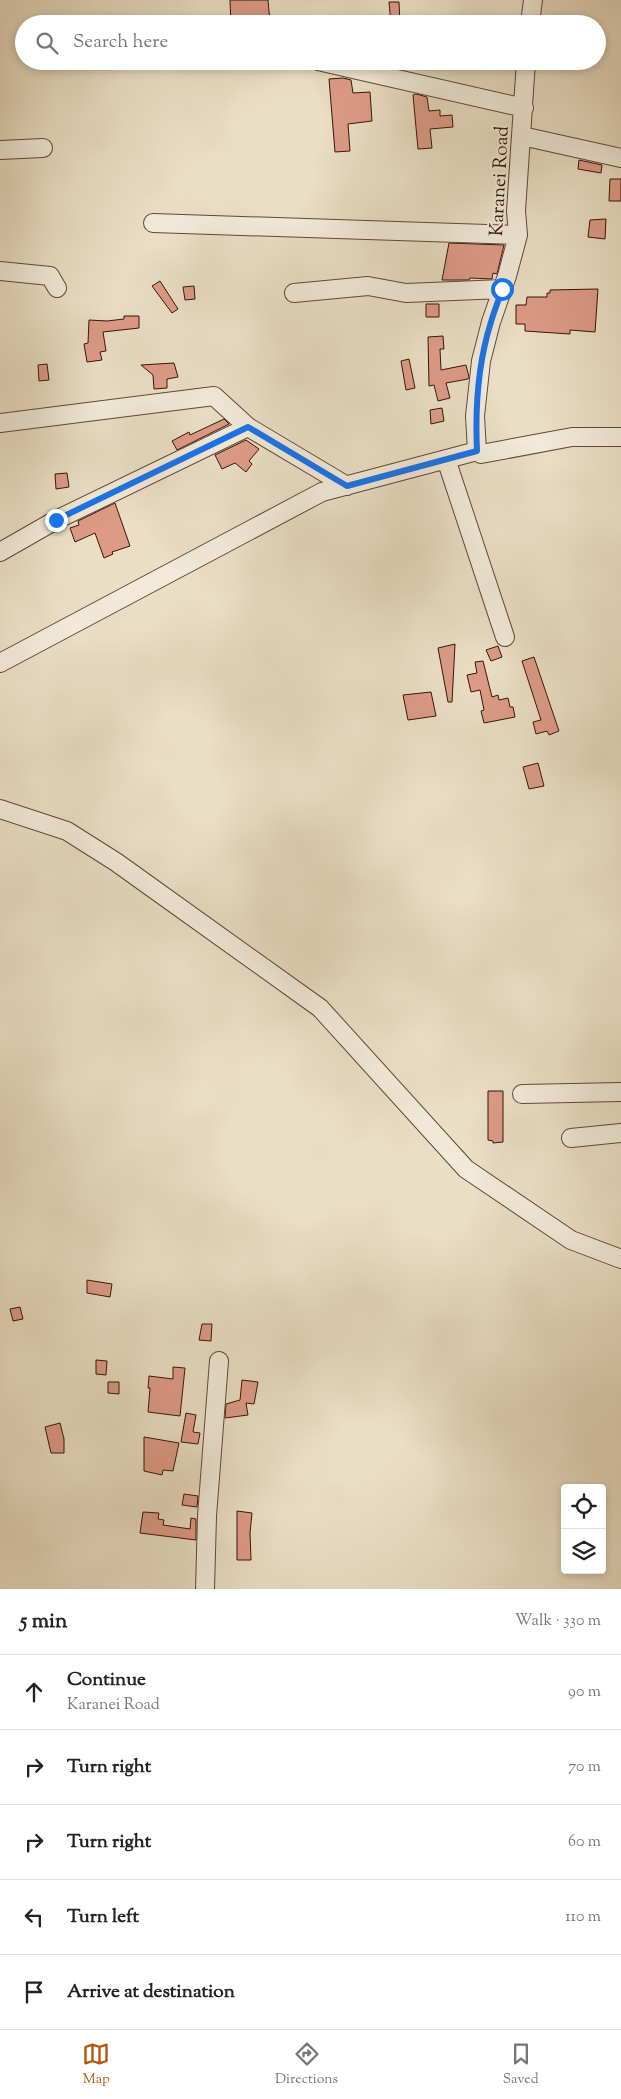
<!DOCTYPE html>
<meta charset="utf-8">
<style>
:root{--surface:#fff;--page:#f2f2f2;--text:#222;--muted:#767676;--line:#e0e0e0;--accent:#b45309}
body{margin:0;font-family:"Sorts Mill Goudy",serif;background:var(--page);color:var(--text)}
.controls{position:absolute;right:15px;bottom:15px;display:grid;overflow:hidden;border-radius:5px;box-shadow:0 2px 8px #0003}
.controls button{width:45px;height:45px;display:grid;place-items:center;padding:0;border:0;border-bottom:1px solid var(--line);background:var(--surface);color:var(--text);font:25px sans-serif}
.stop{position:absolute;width:15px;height:15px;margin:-11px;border:4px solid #1a73e8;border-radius:50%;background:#fff}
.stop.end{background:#1a73e8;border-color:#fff;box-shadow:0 1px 5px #0008}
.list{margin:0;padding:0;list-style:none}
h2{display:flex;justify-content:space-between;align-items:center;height:65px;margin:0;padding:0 20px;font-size:21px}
h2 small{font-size:16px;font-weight:400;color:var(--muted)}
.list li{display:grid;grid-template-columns:32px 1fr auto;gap:15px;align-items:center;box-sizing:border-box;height:75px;padding:0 20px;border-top:1px solid var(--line)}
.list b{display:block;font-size:19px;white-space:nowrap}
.list p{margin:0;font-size:16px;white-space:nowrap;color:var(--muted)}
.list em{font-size:16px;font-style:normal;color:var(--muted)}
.icon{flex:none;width:28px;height:28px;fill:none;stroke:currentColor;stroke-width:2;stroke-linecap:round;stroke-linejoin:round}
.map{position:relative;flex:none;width:621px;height:1589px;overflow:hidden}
.search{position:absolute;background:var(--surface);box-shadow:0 2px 8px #0003;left:15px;right:15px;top:15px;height:55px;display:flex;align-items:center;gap:12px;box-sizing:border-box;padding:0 18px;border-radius:28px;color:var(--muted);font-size:19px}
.sheet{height:440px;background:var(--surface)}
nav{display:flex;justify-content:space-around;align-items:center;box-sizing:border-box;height:70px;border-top:1px solid var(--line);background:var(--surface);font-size:14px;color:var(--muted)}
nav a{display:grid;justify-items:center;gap:2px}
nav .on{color:var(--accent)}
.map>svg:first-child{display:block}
</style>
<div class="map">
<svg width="621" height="1589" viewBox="0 0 621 1589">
<rect width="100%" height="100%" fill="#eadec5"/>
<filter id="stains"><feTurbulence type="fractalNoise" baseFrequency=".004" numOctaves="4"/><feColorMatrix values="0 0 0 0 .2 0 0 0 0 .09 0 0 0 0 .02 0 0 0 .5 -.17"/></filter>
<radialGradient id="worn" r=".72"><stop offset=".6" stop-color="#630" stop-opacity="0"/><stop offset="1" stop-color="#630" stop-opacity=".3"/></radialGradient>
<path fill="#dd9b86" stroke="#351506" d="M230,0H268L270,22L231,24Z
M389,2H399L400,24H391Z
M343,78L351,80L353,93L370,92L372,121L348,124L350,151L335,152L329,79Z
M416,94L427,97L429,111L440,110V116L452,115L453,127L430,129L432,148L418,149L413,95Z
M579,160L602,165L601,173L578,169Z
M610,179H621V201H609Z
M606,219L605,239L588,237L590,220Z
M449,243L504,245L497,274L493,273L492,279L470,278L469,280H442Z
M160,281L178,309L172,313L152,286Z
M194,286L195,299L185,300L183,287Z
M598,289L595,332L570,330V334L525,331V324H516V305H526L527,297H547V293H550V290Z
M426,304H439V317H426Z
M124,316H139V328L103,332L106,351L100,352L102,360L87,362L84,344L88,343L89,320L107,321L124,319Z
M443,336L444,349H440L441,370L466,365L469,377L468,379L446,383L450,398L438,401L434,385L429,386L428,337Z
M409,359L415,388L406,390L401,361Z
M174,363L178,377L167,379V388L154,389L153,375L141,365Z
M47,364L49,380L39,381L38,365Z
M442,408L444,421L431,424L430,410Z
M224,419L229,424L177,450L172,441L189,432L190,435Z
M246,440L259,449L249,461L252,464L246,472L235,463L222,469L215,455Z
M67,473L69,487L56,489L55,474Z
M115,503L130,546L112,552L113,554L104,558L95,533L75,542L70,528L79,525L78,521Z
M455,644L452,702H448L438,648Z
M498,646L502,657L491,661L486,650Z
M534,657L559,731L549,735L547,731L536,734L533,722L541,720L522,661Z
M483,661L492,697L498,695L499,700L508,698L510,707H513L515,717L484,723L481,711L484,710L480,690L471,692L467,675L477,673L475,662Z
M431,692L436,716L408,720L403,695Z
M538,763L544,786L529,789L523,767Z
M488,1091H503V1142L493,1143V1141L488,1140Z
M87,1280L112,1284L110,1297L87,1293Z
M20,1307L23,1319L13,1321L10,1309Z
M202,1324H212L211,1341L199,1340Z
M96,1360L107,1361L106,1375L96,1374Z
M173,1367L185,1368L180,1416L148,1412L150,1388H148L149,1376L173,1379Z
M242,1380L258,1382L254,1404L246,1403L248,1415L225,1418L226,1404L240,1400Z
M108,1382H119V1394L108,1393Z
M186,1413L196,1415L193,1432L200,1433L198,1444L181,1442Z
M60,1423L64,1439V1453H51L45,1427Z
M144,1437L179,1443L173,1471L163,1470L162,1475L144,1471Z
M184,1494L198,1496L197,1507L182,1505Z
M237,1511L252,1513L250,1533L251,1560H237Z
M143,1512L159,1513L158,1519L164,1520L163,1525L190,1529L191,1518L196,1519V1540L140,1533Z"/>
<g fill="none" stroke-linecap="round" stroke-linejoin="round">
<g stroke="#624736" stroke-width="20">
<path id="minor" d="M530,24L533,0
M318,61L524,108
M526,61L516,211L518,235L507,276L491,322L481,361L475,416L477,451L481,454L572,437H621
M522,136L621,158
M0,150L43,148
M153,223L518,235
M0,271L50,276L57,288
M294,293L368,286L406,293L502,289
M0,423L214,396L248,427L347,486
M446,459L505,637
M0,552L56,520L248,427
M0,663L322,492L477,451
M0,809L67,831L116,862L320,1008L466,1169L571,1240L621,1259
M522,1094L621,1092
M571,1138L621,1133
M205,1589L207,1516L219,1361"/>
</g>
<use href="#minor" stroke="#f1ead9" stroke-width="18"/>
</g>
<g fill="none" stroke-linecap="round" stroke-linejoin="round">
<path stroke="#1a73e8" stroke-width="6" d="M56,520L248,427L347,486L477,451C475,408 478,363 491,322C494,311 499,300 502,289"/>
</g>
<g text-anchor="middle" stroke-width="4" stroke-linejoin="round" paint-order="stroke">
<g font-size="19" fill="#351506" stroke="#f1ead9">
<text transform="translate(498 181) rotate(-87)" y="7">Karanei Road</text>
</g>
</g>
<rect width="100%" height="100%" filter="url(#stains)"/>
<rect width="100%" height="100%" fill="url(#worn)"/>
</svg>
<div class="controls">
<button><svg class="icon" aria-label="locate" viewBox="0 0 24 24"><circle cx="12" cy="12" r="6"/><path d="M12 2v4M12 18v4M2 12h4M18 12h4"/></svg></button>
<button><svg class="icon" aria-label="layers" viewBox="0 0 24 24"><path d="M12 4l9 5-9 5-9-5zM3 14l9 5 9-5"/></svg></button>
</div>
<div class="stop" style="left:502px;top:289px"></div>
<div class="stop end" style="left:56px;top:520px"></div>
<div class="search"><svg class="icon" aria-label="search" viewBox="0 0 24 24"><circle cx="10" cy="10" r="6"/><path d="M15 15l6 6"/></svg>Search here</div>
</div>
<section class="sheet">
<h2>5 min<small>Walk · 330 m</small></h2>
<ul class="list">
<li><svg class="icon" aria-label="ahead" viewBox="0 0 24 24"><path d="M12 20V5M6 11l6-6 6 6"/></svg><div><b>Continue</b><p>Karanei Road</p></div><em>90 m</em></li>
<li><svg class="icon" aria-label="right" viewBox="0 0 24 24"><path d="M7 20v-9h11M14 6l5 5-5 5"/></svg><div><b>Turn right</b></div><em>70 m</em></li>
<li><svg class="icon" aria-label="right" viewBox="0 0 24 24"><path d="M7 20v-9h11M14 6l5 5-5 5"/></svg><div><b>Turn right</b></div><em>60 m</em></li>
<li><svg class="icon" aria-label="left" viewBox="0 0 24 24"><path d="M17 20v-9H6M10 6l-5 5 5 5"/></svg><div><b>Turn left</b></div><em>110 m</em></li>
<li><svg class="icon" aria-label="arrive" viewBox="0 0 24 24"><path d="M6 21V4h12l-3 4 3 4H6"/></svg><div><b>Arrive at destination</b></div></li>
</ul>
</section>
<nav>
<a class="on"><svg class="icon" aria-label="map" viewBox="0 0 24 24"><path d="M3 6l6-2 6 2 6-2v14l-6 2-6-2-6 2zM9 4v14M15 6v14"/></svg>Map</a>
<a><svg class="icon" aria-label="directions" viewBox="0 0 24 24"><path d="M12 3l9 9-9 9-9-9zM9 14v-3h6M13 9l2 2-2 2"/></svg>Directions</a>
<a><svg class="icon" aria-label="saved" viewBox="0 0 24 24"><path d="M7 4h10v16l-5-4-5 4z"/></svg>Saved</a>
</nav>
